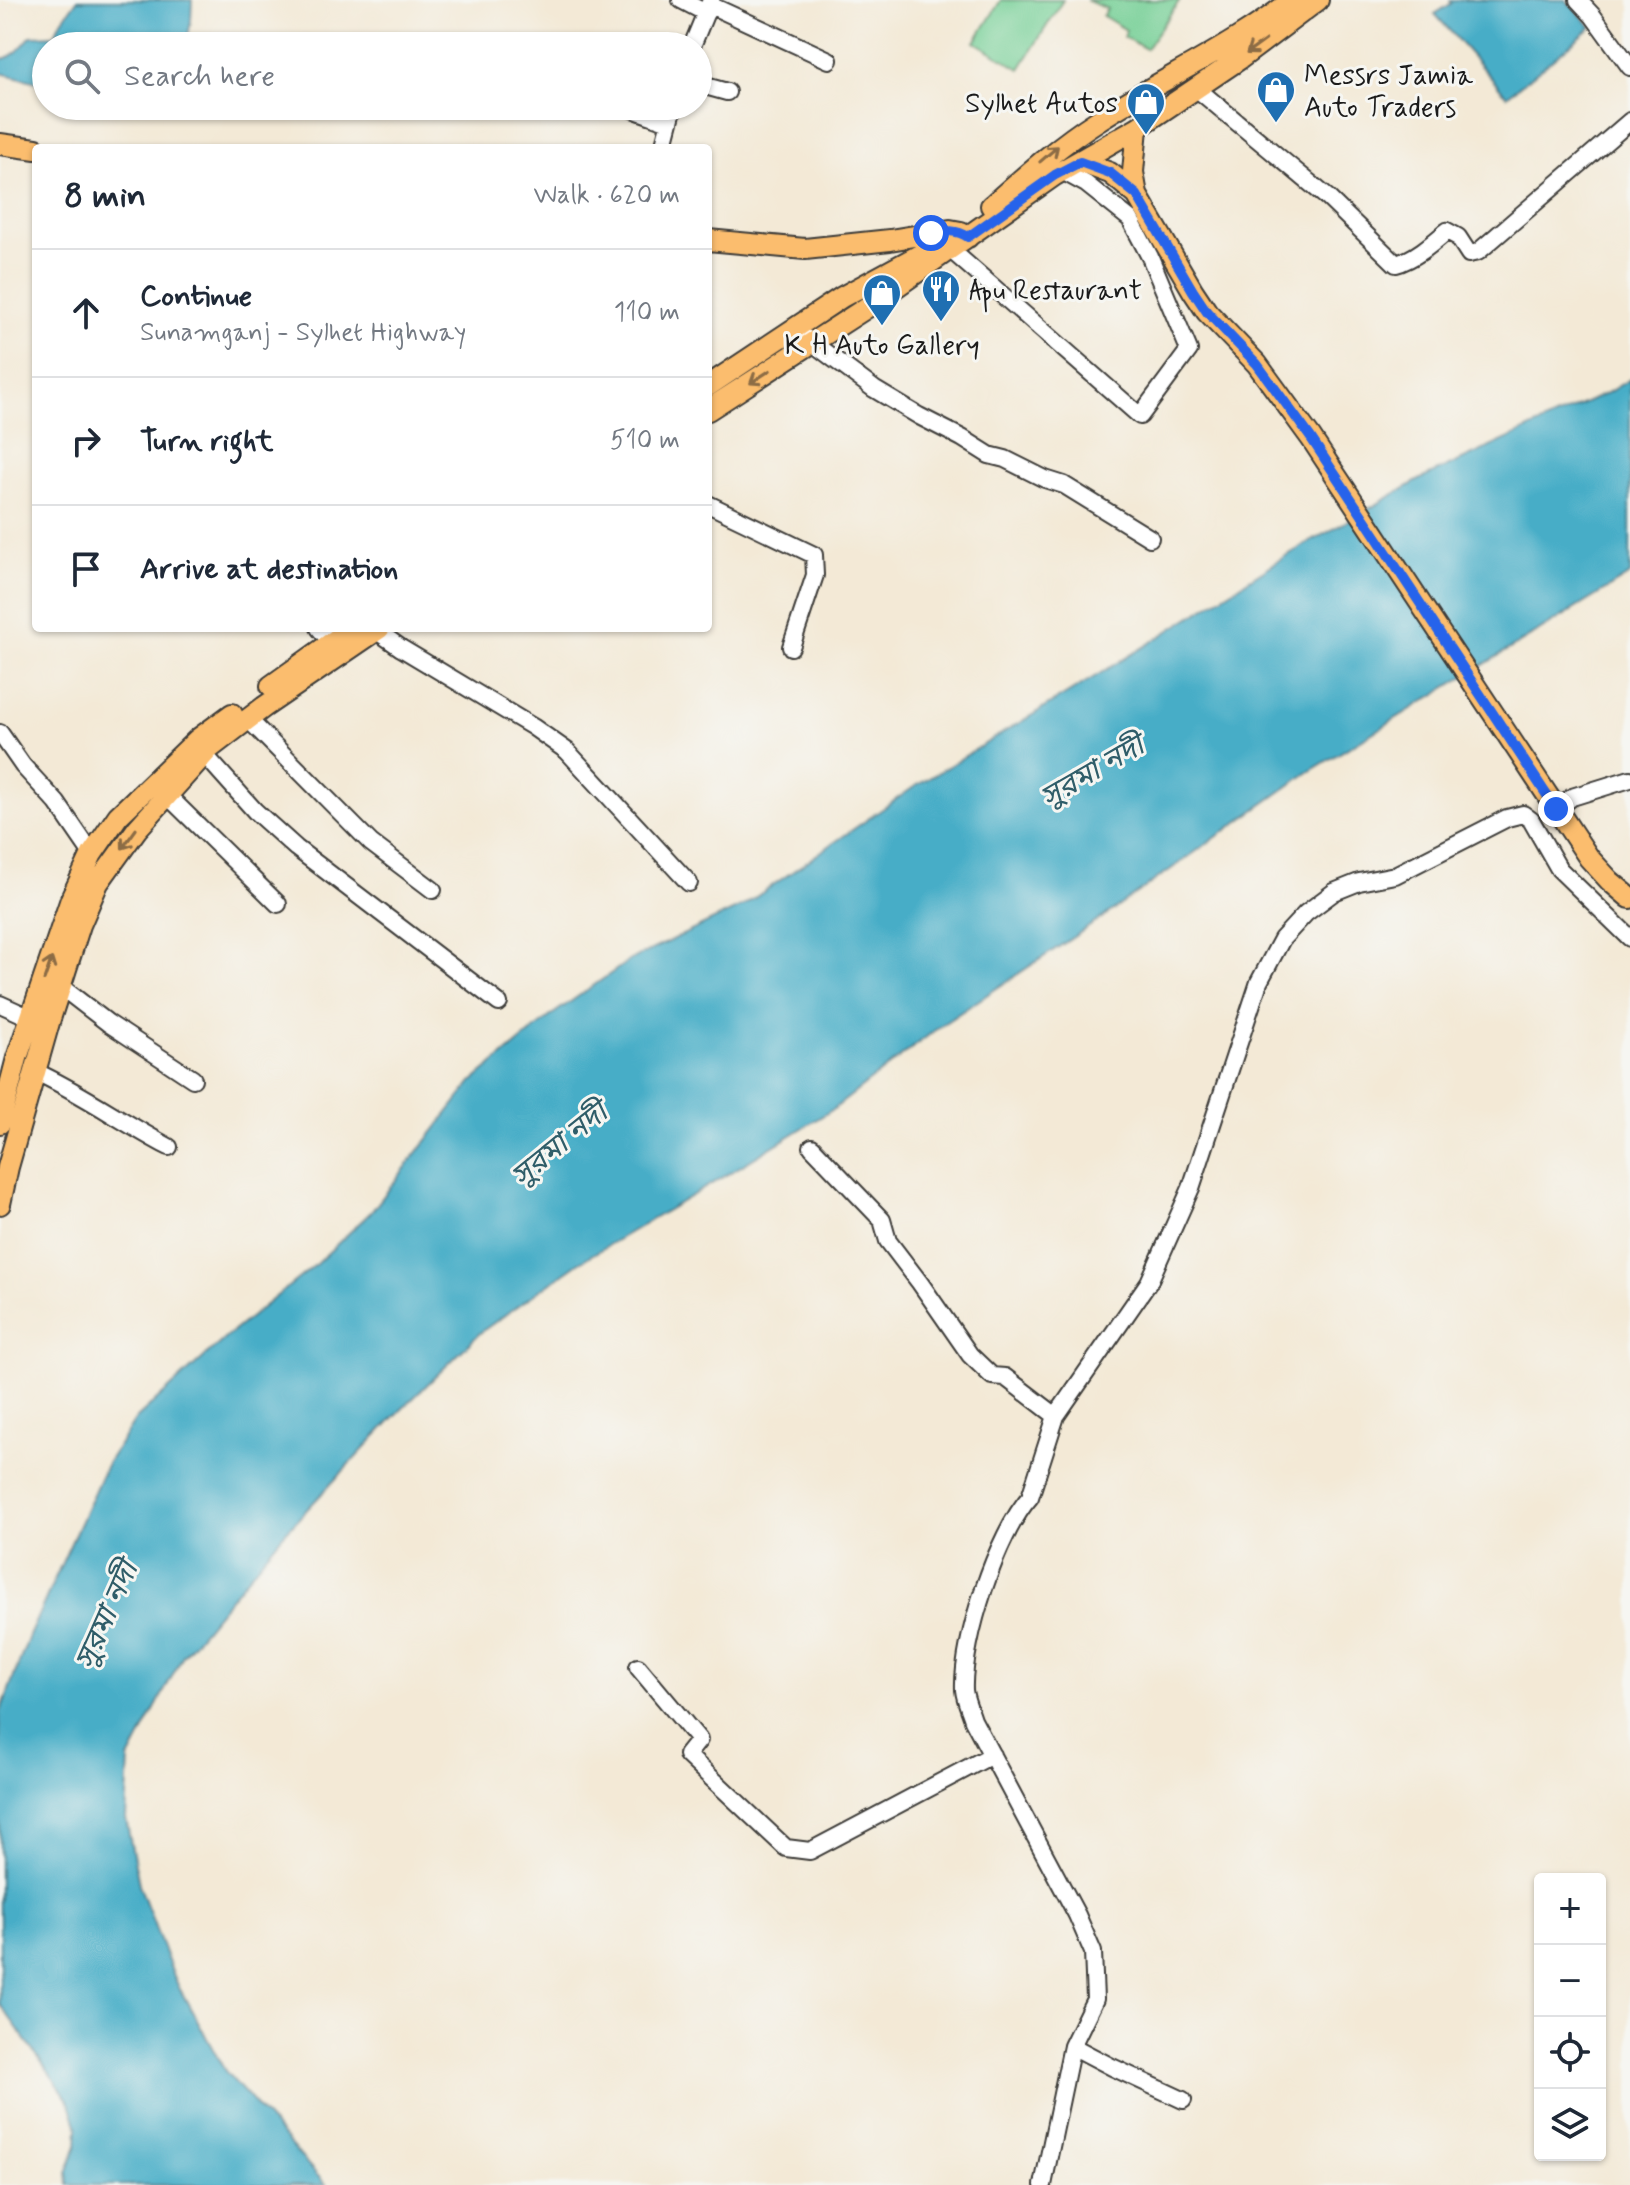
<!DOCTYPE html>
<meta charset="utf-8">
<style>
:root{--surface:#fff;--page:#f2f2f3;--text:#1f2937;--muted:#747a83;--line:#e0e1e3}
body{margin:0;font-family:Mynerve,"Noto Sans Bengali",sans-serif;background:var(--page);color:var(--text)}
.controls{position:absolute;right:24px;bottom:24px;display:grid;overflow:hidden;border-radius:8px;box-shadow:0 2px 6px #0004}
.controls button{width:72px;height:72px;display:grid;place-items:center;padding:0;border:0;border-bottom:2px solid var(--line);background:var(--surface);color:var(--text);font:40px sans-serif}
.stop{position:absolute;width:24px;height:24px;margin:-18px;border:6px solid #2563eb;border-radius:50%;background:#fff}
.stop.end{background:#2563eb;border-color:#fff;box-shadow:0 2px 8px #0008}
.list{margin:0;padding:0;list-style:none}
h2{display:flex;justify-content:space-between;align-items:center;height:104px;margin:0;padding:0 32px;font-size:34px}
h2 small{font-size:26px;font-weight:400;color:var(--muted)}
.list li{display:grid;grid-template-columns:52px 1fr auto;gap:24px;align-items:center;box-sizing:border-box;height:128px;padding:0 32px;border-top:2px solid var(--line)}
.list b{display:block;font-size:30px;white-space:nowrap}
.list p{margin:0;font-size:26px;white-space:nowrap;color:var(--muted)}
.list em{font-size:26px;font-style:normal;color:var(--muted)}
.icon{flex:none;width:44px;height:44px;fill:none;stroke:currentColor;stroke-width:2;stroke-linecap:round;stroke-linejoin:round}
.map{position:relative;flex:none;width:1630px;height:2185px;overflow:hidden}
.search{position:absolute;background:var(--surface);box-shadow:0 2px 6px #0004;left:32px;top:32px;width:680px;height:88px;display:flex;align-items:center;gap:20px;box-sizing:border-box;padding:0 28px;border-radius:44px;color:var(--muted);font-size:30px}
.panel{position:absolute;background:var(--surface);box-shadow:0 2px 6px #0004;left:32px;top:144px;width:680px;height:488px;border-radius:8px}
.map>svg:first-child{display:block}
</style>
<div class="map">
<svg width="1630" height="2185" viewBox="0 0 1630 2185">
<rect width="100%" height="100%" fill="#f6f6f2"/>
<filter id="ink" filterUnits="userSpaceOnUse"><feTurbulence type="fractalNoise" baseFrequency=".0125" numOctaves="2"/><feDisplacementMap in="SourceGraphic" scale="16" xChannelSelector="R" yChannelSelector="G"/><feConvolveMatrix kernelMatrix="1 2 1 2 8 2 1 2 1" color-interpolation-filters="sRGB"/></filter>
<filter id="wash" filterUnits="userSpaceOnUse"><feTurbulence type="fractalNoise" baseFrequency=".006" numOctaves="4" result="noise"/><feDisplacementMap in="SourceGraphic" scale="32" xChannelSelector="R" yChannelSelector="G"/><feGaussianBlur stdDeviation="1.8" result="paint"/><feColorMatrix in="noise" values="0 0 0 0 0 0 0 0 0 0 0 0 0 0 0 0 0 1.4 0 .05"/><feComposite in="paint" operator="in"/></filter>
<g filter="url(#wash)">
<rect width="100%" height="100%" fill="#f3e9d6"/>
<path fill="#75cf95" stroke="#487658" stroke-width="2" d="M1001,0H1063L1020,69L975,42Z
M1086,0H1180L1146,49L1124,37L1126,30L1103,16L1107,9Z"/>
<path fill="#47adc7" stroke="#326472" stroke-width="2" d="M77,0H192L191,21L186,46H46V84L0,73V59C13,59 23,45 31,36L55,35L59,25Z
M1450,0H1566L1592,27L1507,96L1435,14L1452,3Z
M1630,379V575L1307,773L1099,920L943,1024L835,1108L720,1179L578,1263L481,1332L395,1416L281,1537L183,1655L129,1759L126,1819L139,1884L176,1982L225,2071L326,2185H68L67,2173L77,2145L78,2127L68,2099L0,2004V1714L29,1636L106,1465L136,1419L232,1332L314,1266L371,1212L472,1082L553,1014L630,960L743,906L911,789L1150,643L1284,557L1423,478L1607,393Z"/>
</g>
<g filter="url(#ink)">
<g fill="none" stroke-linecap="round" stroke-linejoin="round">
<g stroke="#3c3b38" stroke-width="20">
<path id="minor" d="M681,0L706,13
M1578,0L1593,16L1630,67
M710,5L829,60
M692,46L711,0
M698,84L727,92
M1196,88L1328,198L1396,264C1415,259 1433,243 1447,231L1458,237L1469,254L1478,252L1630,121
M624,106L669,122
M663,148L674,106
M951,250L1140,416L1189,350L1150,257L1130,219L1086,184L1062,171
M806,338L874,389L919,416L962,438L989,455L1005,459L1045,479L1064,485L1150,538
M708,504L814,555L815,575L791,647
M319,628L331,642
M377,631L401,648L533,727L567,751L689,883
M248,719L371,843L433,890
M0,733L23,766L57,803L92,854
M204,754L255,811L296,848L499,1003
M167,795L278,904
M1556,809L1572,797L1630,779
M60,986L108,1023L193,1079
M0,1004L31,1018
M34,1071C81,1092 123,1123 169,1147
M812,1147L882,1220L888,1241L920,1283L970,1355L992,1376L1005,1377L1056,1416
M638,1667L699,1740L687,1755L786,1848L810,1851L992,1755
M1072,2046L1112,2067L1183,2100
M1043,2185L1072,2046L1095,1999L1093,1952L1077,1915L973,1720C970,1710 965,1700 964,1690C962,1640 997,1534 1030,1497L1056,1416L1149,1282L1191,1188L1259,982L1282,939L1306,913L1334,892L1359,882L1395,875L1507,818L1523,814L1531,820L1559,869L1630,938"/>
</g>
<g stroke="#3c3b38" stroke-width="24">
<path id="major" d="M0,144L36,149
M1080,162L1110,173L1137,195L1193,291L1207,312L1257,364L1311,438L1589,858L1610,881L1630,898
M1137,195L1133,172L1137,128
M991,206C1025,176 1058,146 1097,121C1161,79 1232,48 1292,0
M708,240L805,249L890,240L950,230L961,232L968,237
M708,386L842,297L936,246
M708,410L866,308L1055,175L1137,128L1241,58L1318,0
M271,686L352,628
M0,1123L17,1058L71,899L92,854L118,816L198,739L232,714
M0,1204L8,1167L50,1019L80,925L98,883L137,829L209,749L264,707L380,628"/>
</g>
<use href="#minor" stroke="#fff" stroke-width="16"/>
<use href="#major" stroke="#fbbd6e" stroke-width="20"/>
</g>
<defs><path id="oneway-shaft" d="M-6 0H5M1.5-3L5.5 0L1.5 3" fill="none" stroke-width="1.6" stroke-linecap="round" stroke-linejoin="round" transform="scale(2)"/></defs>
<g stroke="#8c6c45">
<use href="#oneway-shaft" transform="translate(1256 47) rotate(144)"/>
<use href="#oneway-shaft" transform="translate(1049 154) rotate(-41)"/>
<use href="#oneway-shaft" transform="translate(760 377) rotate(147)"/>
<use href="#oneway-shaft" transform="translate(129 839) rotate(126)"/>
<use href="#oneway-shaft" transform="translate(48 969) rotate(-71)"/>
</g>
</g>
<g fill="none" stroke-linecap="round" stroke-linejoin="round" filter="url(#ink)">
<path stroke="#2563eb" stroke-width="10" d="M931,233C945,231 956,229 968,237L1055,175L1080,162L1110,173L1137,195L1193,291L1207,312L1257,364L1311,438L1556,809"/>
</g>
<defs>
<g id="shop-pin" transform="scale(2)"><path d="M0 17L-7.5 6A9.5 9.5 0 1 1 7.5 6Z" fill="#1f6fb2" stroke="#f6f6f2"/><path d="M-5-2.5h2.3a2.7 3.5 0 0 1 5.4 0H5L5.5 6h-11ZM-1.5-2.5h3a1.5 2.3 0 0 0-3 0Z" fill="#fff"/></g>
<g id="restaurant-pin" transform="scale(2)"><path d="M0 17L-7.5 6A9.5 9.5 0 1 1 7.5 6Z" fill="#1f6fb2" stroke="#f6f6f2"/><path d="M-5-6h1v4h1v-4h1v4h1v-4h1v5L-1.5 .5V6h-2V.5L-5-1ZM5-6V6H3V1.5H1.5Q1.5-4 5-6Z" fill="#fff"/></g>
</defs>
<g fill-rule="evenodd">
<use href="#shop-pin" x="1276" y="90"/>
<use href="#shop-pin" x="1146" y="102"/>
<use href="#restaurant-pin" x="941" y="289"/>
<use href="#shop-pin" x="882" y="293"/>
</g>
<g text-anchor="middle" stroke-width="6" stroke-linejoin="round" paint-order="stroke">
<g font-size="28" fill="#1c1c1c" stroke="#f6f6f2" text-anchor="start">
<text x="1304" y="84">Messrs Jamia<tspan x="1304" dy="32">Auto Traders</tspan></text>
<text x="1118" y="112" text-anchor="end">Sylhet Autos</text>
<text x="969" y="299">Apu Restaurant</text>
<text x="882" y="354" text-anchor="middle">K H Auto Gallery</text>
</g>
<g font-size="30" font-style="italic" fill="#2f5d69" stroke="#f6f6f2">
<text transform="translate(1092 771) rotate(-30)" y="10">সুরমা নদী</text>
<text transform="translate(559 1144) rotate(-39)" y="10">সুরমা নদী</text>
<text transform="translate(106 1615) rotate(-66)" y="10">সুরমা নদী</text>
</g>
</g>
</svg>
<div class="controls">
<button>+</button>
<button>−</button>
<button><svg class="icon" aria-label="locate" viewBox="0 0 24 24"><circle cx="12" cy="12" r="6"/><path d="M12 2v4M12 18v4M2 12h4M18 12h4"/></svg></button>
<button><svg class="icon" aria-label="layers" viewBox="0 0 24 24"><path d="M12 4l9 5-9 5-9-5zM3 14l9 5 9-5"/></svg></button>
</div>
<div class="stop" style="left:931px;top:233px"></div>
<div class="stop end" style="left:1556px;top:809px"></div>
<div class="search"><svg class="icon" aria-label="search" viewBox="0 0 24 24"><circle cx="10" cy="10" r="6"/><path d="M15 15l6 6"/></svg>Search here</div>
<section class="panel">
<h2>8 min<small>Walk · 620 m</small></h2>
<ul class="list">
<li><svg class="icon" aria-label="ahead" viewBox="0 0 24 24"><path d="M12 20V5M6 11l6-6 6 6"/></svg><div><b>Continue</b><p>Sunamganj - Sylhet Highway</p></div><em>110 m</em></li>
<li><svg class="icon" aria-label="right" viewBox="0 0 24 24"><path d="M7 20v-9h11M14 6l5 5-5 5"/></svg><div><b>Turn right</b></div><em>510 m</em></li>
<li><svg class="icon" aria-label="arrive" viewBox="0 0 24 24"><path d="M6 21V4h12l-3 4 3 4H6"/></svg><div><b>Arrive at destination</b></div></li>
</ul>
</section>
</div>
